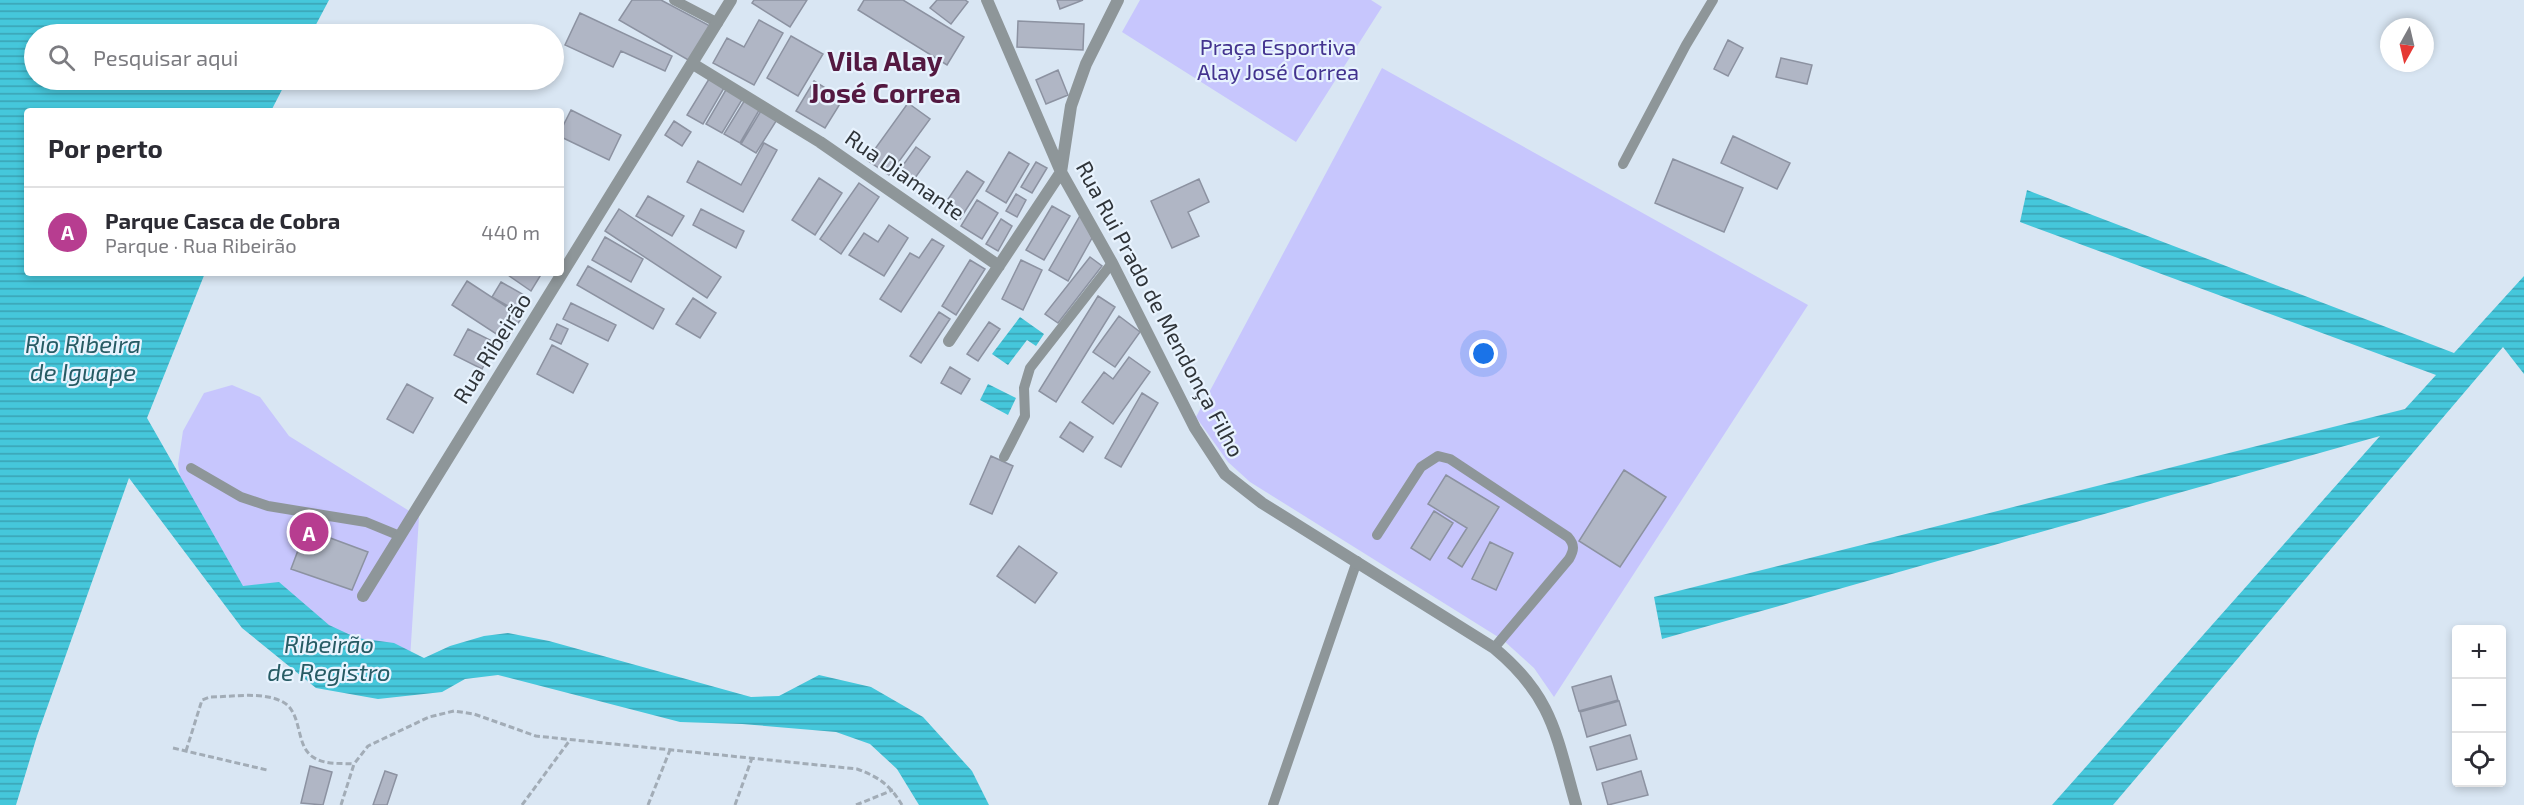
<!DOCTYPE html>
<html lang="pt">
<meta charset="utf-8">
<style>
:root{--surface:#fff;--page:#f2f2f3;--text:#2b2b33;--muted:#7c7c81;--line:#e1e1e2;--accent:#b73d90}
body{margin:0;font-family:"Exo 2",sans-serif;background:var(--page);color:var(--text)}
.controls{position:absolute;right:18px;bottom:18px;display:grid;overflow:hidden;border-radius:6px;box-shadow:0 3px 9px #0003}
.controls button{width:54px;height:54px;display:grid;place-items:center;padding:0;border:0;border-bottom:2px solid var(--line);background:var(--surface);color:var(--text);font:30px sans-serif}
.compass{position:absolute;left:2380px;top:18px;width:54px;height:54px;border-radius:50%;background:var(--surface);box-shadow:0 3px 9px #0003;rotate:188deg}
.you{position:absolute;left:1484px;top:354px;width:21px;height:21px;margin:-15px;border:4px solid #fff;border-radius:50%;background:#1a73e8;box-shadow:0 0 0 9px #1a73e833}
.badge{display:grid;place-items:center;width:39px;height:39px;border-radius:50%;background:var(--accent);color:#fff;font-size:20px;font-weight:700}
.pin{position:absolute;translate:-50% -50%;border:3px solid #fff;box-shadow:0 2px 6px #0006}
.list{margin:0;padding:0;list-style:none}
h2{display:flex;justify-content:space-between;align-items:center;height:78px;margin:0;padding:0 24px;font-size:26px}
h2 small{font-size:20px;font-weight:400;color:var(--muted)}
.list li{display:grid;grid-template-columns:39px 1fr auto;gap:18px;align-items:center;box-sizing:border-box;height:90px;padding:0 24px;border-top:2px solid var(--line)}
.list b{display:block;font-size:22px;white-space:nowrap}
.list p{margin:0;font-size:20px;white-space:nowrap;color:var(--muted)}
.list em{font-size:20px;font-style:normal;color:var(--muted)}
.icon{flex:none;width:33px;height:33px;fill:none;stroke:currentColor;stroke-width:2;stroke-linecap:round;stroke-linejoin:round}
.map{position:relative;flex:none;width:2524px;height:805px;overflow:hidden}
.search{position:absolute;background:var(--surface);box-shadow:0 3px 9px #0003;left:24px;top:24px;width:540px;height:66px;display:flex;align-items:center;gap:15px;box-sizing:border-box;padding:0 21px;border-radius:33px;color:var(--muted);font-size:22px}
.panel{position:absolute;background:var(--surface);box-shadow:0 3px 9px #0003;left:24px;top:108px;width:540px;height:168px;border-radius:6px}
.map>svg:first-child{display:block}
</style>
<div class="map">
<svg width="2524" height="805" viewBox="0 0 2524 805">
<defs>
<pattern id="water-rules" width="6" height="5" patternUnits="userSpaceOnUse" patternTransform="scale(1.5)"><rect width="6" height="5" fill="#45c7db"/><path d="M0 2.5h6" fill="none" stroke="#3aa2b3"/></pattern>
</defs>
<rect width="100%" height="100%" fill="#d9e6f3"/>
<path fill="#c7c6fd" d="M1140,0H1371L1382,7L1296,142L1122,32Z
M1382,68L1808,305L1554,697L1534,668L1503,640L1250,482L1228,462L1196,417Z
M232,385L260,397L289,436L419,517L409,675L263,618L185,507L178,464L183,431L204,393Z"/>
<path fill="url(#water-rules)" d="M0,0H329L311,34H34V80H287L271,111H27V273H205L147,418L243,586L279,582L329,625L357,638L394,643L424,658L450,646L484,636L508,633L549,641L751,697L779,696L819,675L871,687L923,717L972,771L989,805H919L897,769L870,744L836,732L742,724L680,722L498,675L465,679L442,692L378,699L316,688L242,628L129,478L37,736L16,805H0Z
M2027,190L2454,353L2524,276V374L2503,347L2113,805H2052L2380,436L1662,639L1654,597L2405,409L2436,375L2020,222Z
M1020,317L1044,334L1036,346L1027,340L1008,365L992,354Z
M988,384L1016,398L1008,415L980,400Z"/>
<path fill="#b0b6c5" stroke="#8c92a1" stroke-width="1.5" d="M632,0H661L710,26L690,61L619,20Z
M754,0H807L790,27L752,3Z
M864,0H903L964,37L947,65L858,10Z
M937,0H965L968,2L951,24L930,8Z
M1057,0H1083L1060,9Z
M580,13L672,56L665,71L621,51L613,67L565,45Z
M759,20L783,33L754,85L713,63L727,38L744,47Z
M1018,21L1084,24L1083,50L1017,47Z
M791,36L823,54L798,96L767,78Z
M1728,40L1743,48L1728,76L1714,69Z
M1781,58L1812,65L1807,84L1776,77Z
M1058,70L1068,95L1046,104L1036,80Z
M709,79L724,88L703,124L687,115Z
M814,81L843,99L825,128L796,111Z
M727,88L743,98L722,133L706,124Z
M746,98L761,107L740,143L724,134Z
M908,103L930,119L889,175L867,160Z
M762,109L778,118L756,153L741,144Z
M571,110L621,135L609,160L561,137V130Z
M674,121L691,132L682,146L665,135Z
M1733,136L1790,163L1777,189L1721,163Z
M764,143L777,150L743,212L687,182L698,161L741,185Z
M916,147L930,157L910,185L896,175Z
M1009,152L1029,164L1006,203L986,191Z
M1673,159L1743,188L1724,232L1655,203Z
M1036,162L1047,168L1032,193L1021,187Z
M967,171L984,182L960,219L942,208Z
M819,178L842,193L815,235L792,220Z
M1199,179L1209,202L1188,212L1199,236L1172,248L1151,201Z
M859,183L879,197L841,254L820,239Z
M1016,194L1026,200L1017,217L1006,211Z
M648,196L684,216L672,236L636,216Z
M977,200L998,213L982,239L961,226Z
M1052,206L1070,216L1044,260L1026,250Z
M619,209L721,277L707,298L605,231Z
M701,209L744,231L736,248L693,225Z
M1081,214L1092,238L1068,281L1049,270Z
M1001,219L1012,226L998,251L986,244Z
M889,225L908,238L884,276L849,255L864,233L878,242Z
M605,237L643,259L631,282L592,260Z
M932,239L944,246L901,312L880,299L910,253L919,258Z
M1090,257L1102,266L1058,323L1045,314Z
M970,260L985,269L956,315L942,306Z
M1021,260L1042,270L1023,310L1002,299Z
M588,266L664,309L653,329L577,285Z
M505,273H542L531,291Z
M467,281L522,317L507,341L452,305Z
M501,282L524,295L515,310L492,297Z
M1098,296L1115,307L1056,402L1039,391Z
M693,298L716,313L700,338L676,324Z
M571,303L616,325L608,341L563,319Z
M939,312L950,319L921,363L910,356Z
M1119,316L1140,332L1115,367L1093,352Z
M989,322L1000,329L978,361L967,354Z
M557,324L568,329L561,344L550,339Z
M468,329L496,343L482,369L454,355Z
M552,345L588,364L573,393L537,374Z
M1129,357L1150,372L1113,424L1082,402L1104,372L1113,379Z
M950,367L970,379L961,394L941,383Z
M407,384L433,398L413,433L387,419Z
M1142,393L1158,403L1121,467L1105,458Z
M1070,422L1093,437L1083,452L1060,437Z
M991,456L1013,466L992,514L970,504Z
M1624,470L1666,497L1620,567L1579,541Z
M1446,475L1499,507L1462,567L1448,558L1467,528L1428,504Z
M1434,511L1453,523L1430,560L1411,548Z
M306,529L368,552L352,590L291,569Z
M1490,542L1513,553L1496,590L1472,579Z
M1019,546L1057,573L1035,603L997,576Z
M1611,676L1618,700L1579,711L1572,687Z
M1619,701L1626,725L1587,737L1580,712Z
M1630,735L1637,759L1597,770L1590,747Z
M310,766L332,772L323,805L301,803Z
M385,771L397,775L387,805H373Z
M1641,771L1648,795L1608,805L1602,783Z"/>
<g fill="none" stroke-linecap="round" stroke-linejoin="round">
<path stroke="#a2acb6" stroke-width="3" stroke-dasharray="6 3" stroke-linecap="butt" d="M173,748L267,770
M186,751L202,700L210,697C231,697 263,691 283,702C303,713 295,746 313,757C324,765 341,763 354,764
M341,805L354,764L368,746L429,717L454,711L474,714L536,736L857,769C879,777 890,785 902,805
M522,805L570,740
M648,805L670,750
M735,805L752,758
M856,805L893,790"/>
<path stroke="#8e9699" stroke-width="10" d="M674,0L718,23
M1623,164L1686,45L1713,0
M1004,457L1025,416L1024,388L1030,368L1112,263
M191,468L241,497L268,506L366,522L400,536
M1377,535L1421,467L1438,456L1450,459L1568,537C1575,545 1574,550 1569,559L1494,648
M1273,805L1357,561"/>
<path stroke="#8e9699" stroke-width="12" d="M987,0L1061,172L1112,263L1195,428L1225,474L1262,503L1494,648C1553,697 1556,735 1576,805
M693,64L820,142L999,266
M949,341L1061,172L1071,106L1086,64L1118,0
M363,596L731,0"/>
</g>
<g text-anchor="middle" stroke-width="4.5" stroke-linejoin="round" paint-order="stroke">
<g font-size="22" fill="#43338f" stroke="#e8f3fe">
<text x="1278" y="55">Praça Esportiva<tspan x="1278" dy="25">Alay José Correa</tspan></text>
</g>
<g font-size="22" fill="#2f3439" stroke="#e8f3fe">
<text transform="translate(905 175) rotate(35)" y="8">Rua Diamante</text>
<text transform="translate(1160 309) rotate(62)" y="8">Rua Rui Prado de Mendonça Filho</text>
<text transform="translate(492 348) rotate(-58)" y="8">Rua Ribeirão</text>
</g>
<g font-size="24" font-style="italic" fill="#265b64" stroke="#e8f3fe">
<text x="83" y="353">Rio Ribeira<tspan x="83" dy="28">de Iguape</tspan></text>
<text x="329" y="653">Ribeirão<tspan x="329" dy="28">de Registro</tspan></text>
</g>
<g font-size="28" font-weight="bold" fill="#541941" stroke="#e8f3fe">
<text x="885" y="71">Vila Alay<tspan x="885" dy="32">José Correa</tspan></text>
</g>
</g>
</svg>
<div class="controls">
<button>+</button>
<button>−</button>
<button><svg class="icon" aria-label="locate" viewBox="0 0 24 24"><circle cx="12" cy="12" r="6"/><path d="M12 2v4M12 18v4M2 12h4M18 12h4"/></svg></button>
</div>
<svg class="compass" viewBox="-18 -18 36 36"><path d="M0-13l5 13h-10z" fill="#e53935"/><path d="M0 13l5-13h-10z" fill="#7c7c81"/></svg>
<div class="you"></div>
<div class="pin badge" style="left:309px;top:532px">A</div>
<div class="search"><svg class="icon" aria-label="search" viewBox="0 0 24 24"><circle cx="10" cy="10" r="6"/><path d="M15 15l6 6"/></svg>Pesquisar aqui</div>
<section class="panel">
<h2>Por perto<small></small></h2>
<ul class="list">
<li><span class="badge">A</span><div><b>Parque Casca de Cobra</b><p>Parque · Rua Ribeirão</p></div><em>440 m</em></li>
</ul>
</section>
</div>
